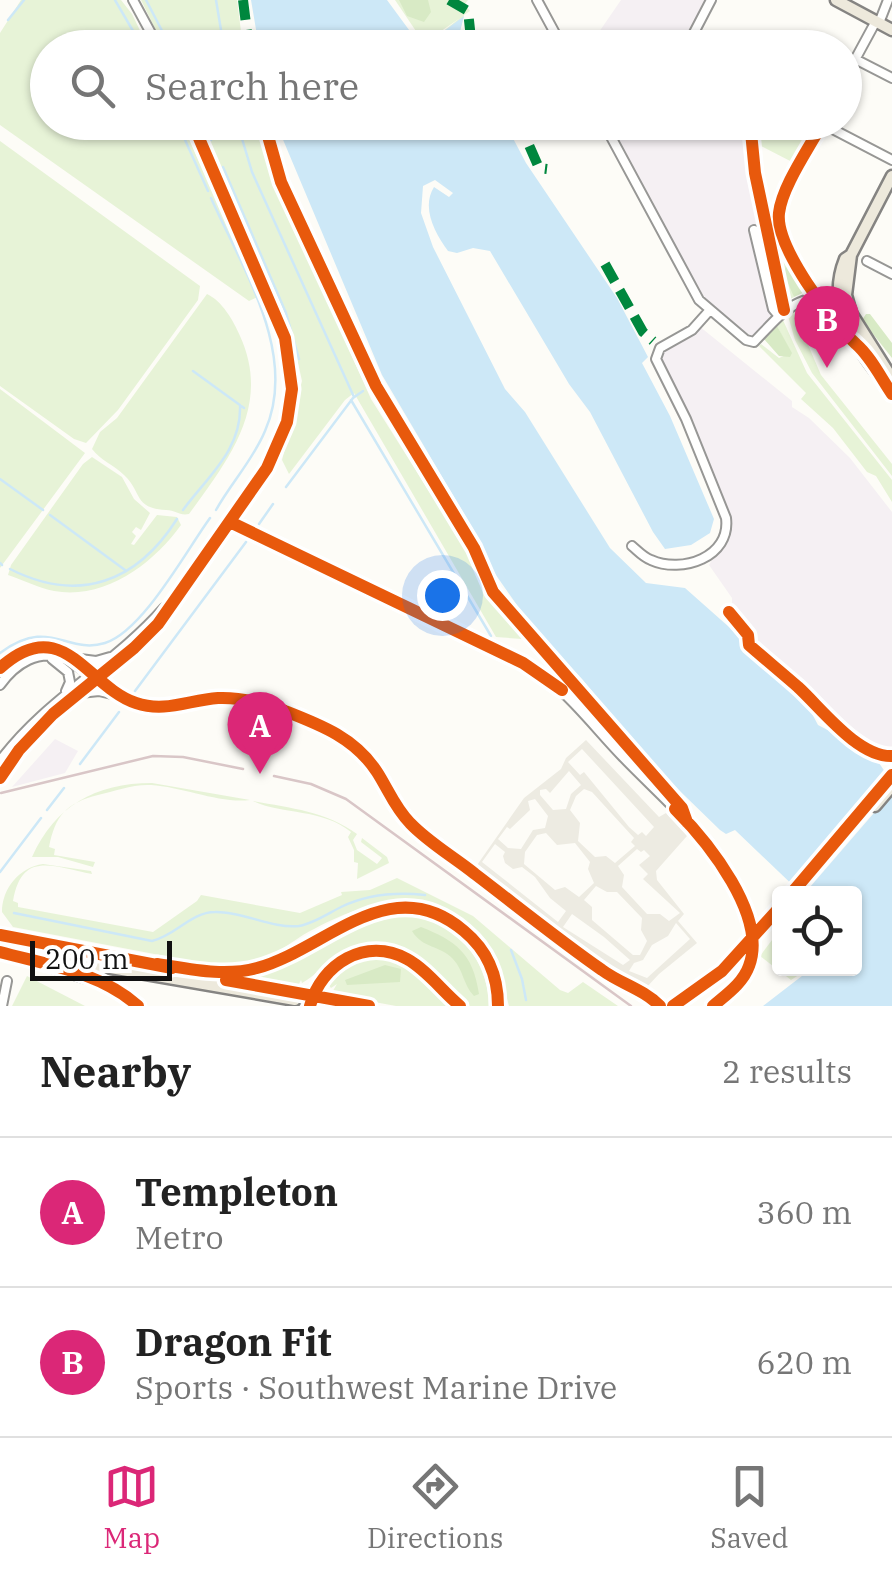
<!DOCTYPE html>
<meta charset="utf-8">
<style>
:root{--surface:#fff;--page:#f2f2f2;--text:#222;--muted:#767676;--line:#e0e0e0;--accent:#db2777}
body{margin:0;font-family:"IBM Plex Serif",serif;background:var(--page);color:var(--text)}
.controls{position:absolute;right:30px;bottom:30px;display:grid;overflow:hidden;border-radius:10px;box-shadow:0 2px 8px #0004}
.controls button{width:90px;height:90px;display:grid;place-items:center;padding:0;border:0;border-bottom:2px solid var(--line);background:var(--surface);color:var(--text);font:50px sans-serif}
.scale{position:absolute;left:30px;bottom:25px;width:142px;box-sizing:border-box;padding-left:10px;border:5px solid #111;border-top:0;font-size:28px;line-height:35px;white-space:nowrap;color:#111;-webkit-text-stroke:8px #fff;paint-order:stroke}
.you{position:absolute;left:442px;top:595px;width:35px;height:35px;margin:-25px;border:8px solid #fff;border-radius:50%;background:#1a73e8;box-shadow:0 0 0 15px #1a73e833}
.badge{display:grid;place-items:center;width:65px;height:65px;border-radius:50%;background:var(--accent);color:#fff;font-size:32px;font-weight:700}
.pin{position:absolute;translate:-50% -82px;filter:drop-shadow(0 2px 5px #0008)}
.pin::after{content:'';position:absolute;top:52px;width:35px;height:30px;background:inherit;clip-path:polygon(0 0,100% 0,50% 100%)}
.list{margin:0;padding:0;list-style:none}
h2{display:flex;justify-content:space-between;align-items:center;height:130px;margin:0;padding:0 40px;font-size:42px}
h2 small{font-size:32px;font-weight:400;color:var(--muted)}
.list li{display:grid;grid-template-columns:65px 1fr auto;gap:30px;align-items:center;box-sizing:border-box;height:150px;padding:0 40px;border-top:2px solid var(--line)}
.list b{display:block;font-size:38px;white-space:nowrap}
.list p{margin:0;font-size:32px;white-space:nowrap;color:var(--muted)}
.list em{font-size:32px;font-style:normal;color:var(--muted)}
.icon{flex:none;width:55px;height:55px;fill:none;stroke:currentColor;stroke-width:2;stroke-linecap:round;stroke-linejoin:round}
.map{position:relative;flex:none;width:892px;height:1006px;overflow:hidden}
.search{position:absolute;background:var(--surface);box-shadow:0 2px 8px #0004;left:30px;right:30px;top:30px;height:110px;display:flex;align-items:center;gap:25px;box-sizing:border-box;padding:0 35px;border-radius:55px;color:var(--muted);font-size:38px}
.sheet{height:430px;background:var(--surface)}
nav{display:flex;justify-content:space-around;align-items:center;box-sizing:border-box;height:140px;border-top:2px solid var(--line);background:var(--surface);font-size:28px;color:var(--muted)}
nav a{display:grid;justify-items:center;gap:5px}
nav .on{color:var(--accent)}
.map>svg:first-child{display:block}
</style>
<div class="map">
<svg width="892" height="1006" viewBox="0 0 892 1006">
<rect width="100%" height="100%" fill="#fdfcf7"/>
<path fill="#f5f0f3" d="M621,0H706L682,47L588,48Z
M634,123H741L747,177L757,223L758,233L754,237L771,315L753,337L717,312L698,289L615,136L617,132Z
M699,326L792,401V407L809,418L850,458L892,512V750L875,751L765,654L732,608V598L709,565L730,530L729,519L659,359L660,352Z
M55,739L78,751L65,773L12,787Z"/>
<path fill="#e7f3d7" d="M21,0H121L132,14L148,47L48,48V122L182,123L260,296L249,301L0,125V33Z
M141,0H237L243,47H164Z
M395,0H468L465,4L470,11L464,15L456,47H423L460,18L424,43Z
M199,123H258L277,188L371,399L522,639L496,637L354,393L345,400L289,474L282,460L302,381L289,322Z
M759,123H812L816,128L796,164L759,145Z
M0,141L200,286L198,300L118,410L86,443L74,439L0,386Z
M765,206H773L778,240L790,263L786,265L794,297L785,302Z
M207,294C222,301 233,320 240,336C272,406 228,460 189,514C179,516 176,510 166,510C133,508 143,493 124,475C114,465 100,460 92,449L100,432L117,418Z
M794,312L821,375L892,464V476L812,373L795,340L788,316Z
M782,318L807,373L892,480V502L876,476L867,472L833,428L801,399L806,393L759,346L761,344L779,358L791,353L776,324Z
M0,389L85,453L0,568Z
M92,457L122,477L134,499L150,513L141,530L136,527L132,532L136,536L131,544L134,545L157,515L177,517L181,525C153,564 105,600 54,591C39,588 23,580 8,575L11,565L83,464Z
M152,783L250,800C221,804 183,787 151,785C133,784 115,791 98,795C66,803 55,816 49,847L55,849L54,855L95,862L93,867L58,857H32C55,806 95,783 152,783Z
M253,801C290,808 326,811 357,834L353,840L357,850L377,864L382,858L361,842L362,838L387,857L389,863L357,879L358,863L354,862V850L348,837L351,832C322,808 282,815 253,801Z
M43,864L91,871L92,874C53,867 22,850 13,901L18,903V907L153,932L197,901L201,895L300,913L342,895L341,892L370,890L397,878L473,916L560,990L568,993L583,982L618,1006H509C499,965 484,926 442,909C394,890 345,911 303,935C292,942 282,950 270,955C252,962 236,964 217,966L13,927L2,912C2,888 20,867 43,864Z
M406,915C456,921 486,956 490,1006H468C429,976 397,919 339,954C325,962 317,975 302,983L301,980L297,988L243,974L359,923Z
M772,940L779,946L780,968L791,969L795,975L798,972L793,969H808L791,980L760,956Z
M378,957L406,965L453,1006H396L331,994L337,984L331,988L326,982C342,966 356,959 378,957Z
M27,976L85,1006H12Z"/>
<path fill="#d8eac5" d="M399,0H428L431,12L424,22L407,16Z
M790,263L809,290L794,297L784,274L786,265Z
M866,314H870L892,343V358L862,320Z
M776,324L792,353L790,357L779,356L764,339Z
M421,927C456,941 473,953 479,994L474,996C463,985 464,971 453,959C440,945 423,949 412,931Z
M385,965L401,969L400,982L347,985L345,980Z"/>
<path fill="#edebe2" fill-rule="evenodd" d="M586,740L659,817L666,813L687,836L656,871L657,880L684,914L678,921L697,943L659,974L645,989L613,974L475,868L524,798L561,769L566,758ZM582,749L654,827L646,836L642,832L638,835L629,827L584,772L580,775L568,762ZM569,771L581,785L571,794L566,809L553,810L540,795V790L546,789L550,793ZM584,789L592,792L634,838L631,842L635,846L615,863L606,856L595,857L578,841L580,823L570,810L576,796ZM535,799L548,816L545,828L533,830L521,849L508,848L498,839L507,827L510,829L530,810L528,801ZM546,833L557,845L575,843L590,862L588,869L594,883L579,897L565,887L555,890L524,864L525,852L537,835ZM495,844L505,852L503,856L505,863L513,869L522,867L535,877L550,898L566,911L558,922L482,862ZM637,849L641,852L644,850L650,856L639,865L648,874L643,879L680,913L669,921L660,914H647L622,887L624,875L618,866ZM596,886L607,892H617L642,918L641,930L647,941L640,955H633L592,920V907L584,900ZM572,914L604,937L630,960L623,965L563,927ZM676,923L690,939L647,978L629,971L634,963L643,960L652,945L668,936Z"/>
<path fill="#cde8f7" d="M251,0H387L412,34L418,47H259Z
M464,16L456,47H423Z
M276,123H505L526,163L617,298L648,357L642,363L670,416L714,519L710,533L691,545L665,549L653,532L590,412L569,384L490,251L473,248L457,253L448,251C435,233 421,208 434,187L449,197L453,193L435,180L423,186L421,213L433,247L505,389L525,412L610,548L646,583L685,588L799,689L818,725L847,740L879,763L892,782V1006H763L811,969L854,968V894L801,893L735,830L726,834L720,830L648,760L582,679L535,631L489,565L480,541L382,375Z"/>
<path fill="#fdfcf7" d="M890,771L892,792L804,894H795Z"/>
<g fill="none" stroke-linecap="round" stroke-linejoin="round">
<path stroke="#cde8f7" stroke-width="2.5" d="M115,0L143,48
M146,0L171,48
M216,0L224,48
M8,20L24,0
M177,122L208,191
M204,122L211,140
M237,122L252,172L354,397
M223,167L286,313L299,359
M211,198C242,268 299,354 265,431C253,460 231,483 216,510
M193,371L244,408
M351,400L491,636
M0,479L43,510
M286,487L353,398L363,391
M183,510C207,477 242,450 240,405
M50,515L125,570
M259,524L273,504
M0,563L2,565
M10,569C79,604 137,582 177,519
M0,653C50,616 66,655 105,643C143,631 186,551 210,518
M135,691L246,542
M80,764L119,712
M47,810L64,788
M0,872L41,818
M14,913L152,941C175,936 191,912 215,912C242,911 272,929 299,926C313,924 329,913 341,907C368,894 397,892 425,895
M511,950L522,979L526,1000"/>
<g stroke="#979795" stroke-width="12">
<path id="minor" d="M133,0L159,48
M537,0L563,48
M879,23L888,0
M686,48L711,0
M855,59L892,78
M844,80L876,21
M603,122L699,300L746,340L754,342C785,310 793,296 841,295
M819,122L892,160
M608,132L624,122
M754,230L773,309L778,315
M867,261L892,274
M817,296C808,279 795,265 787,248C767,204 803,161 823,122
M230,522L523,663C565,686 590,723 623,757C674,810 745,865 753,944C756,972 733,990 713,1006
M632,546C638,551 643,557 651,560C682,574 731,557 726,518L686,419L656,359L660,348L692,330L709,311
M52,659L68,672L70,682L66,691
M80,659L96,661L110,657
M0,668C63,611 87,687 136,703C165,713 189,700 218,698C241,697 263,703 285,711C321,725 355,738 377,772C388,789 395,808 410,823C429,843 454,857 475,874C517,906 559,940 602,970C621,984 643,989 660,1006
M0,685C15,664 39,648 65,659C76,663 84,672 93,676
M80,693L99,691L116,695
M0,761C45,700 114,665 164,608
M0,778L19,750L53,714L134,648L158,624L267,468L287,422L292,389L285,338L192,122
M2,1006L7,981"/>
</g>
<g stroke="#858482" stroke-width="15">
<path id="major" d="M836,0L892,30
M892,176L851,255L845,259C823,314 863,352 892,394
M851,255L846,295L851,313L892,378
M817,296L844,334
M875,806L892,786
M791,894L892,775
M0,935L162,965
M0,949L295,1000
M35,961L104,983L138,1006
M157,964C190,969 224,977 257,968C325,950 390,868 464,931C487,950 498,976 498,1006
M212,977L369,1006
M318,984C339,952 381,940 414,963C431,975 444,992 460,1006"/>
</g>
<use href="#minor" stroke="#fffffe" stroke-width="8"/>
<use href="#major" stroke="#ede9dc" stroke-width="10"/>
<path stroke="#d9c6c7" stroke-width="2.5" d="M274,776L311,784L346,799L631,1006
M1,793L153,756L183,757L243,769"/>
<g stroke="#858482" stroke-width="15" stroke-linecap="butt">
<path id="major-bridge" d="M310,1006L318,984
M673,1006L722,971L780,907"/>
</g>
<use href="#major-bridge" stroke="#ede9dc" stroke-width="10"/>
<path stroke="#00873e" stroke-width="10" stroke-dasharray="20 10" stroke-linecap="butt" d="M243,0L249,48
M449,0L468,11L472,48
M520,122L529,132L525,136L539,168L547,169
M605,264L643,332L653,341"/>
<g stroke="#fff" stroke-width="19">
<path id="cycleway" d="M264,122L281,182L376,386L474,548L493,592L682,808L687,822
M750,122L755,173L784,310
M823,122C810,147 782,186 779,213C775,247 832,322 856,344C871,357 881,378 892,394
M230,522L523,663L562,690
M729,612L748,635L749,645C765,659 782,673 798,687C822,709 858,757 892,756
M0,668C63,611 87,687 136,703C165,713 189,700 218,698C241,697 263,703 285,711C321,725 355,738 377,772C388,789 395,808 410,823C429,843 454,857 475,874C517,906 559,940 602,970C621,984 643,989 660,1006
M0,778L19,750L53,714L134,648L158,624L267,468L287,422L292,389L285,338L192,122
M675,809C708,842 768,916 749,966C743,983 727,994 713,1006
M791,894L892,775
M0,935L172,968
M0,952C48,965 100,972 138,1006
M157,964C190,969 224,977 257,968C325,950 390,868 464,931C487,950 498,976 498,1006
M226,980L369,1006
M310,1006C321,964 366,936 407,959C427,970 442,991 460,1006
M673,1006L722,971L780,907"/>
</g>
<use href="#cycleway" stroke="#e8590c" stroke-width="12"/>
</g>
</svg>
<div class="controls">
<button><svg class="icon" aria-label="locate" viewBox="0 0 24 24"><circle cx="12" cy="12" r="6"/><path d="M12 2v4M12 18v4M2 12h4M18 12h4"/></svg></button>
</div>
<div class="scale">200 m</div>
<div class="you"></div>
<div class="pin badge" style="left:260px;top:774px">A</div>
<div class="pin badge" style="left:827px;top:368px">B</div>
<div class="search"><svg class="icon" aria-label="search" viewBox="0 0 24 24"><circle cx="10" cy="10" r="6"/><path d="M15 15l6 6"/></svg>Search here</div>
</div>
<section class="sheet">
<h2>Nearby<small>2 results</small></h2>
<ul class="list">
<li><span class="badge">A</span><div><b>Templeton</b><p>Metro</p></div><em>360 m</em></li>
<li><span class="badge">B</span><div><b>Dragon Fit</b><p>Sports · Southwest Marine Drive</p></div><em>620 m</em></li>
</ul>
</section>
<nav>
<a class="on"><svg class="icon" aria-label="map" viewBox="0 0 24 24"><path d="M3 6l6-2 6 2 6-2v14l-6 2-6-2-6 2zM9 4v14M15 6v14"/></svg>Map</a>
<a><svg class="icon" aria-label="directions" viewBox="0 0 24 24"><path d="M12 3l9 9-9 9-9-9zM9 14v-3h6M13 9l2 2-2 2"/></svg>Directions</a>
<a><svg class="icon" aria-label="saved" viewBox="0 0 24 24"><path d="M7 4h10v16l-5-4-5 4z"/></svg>Saved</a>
</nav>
